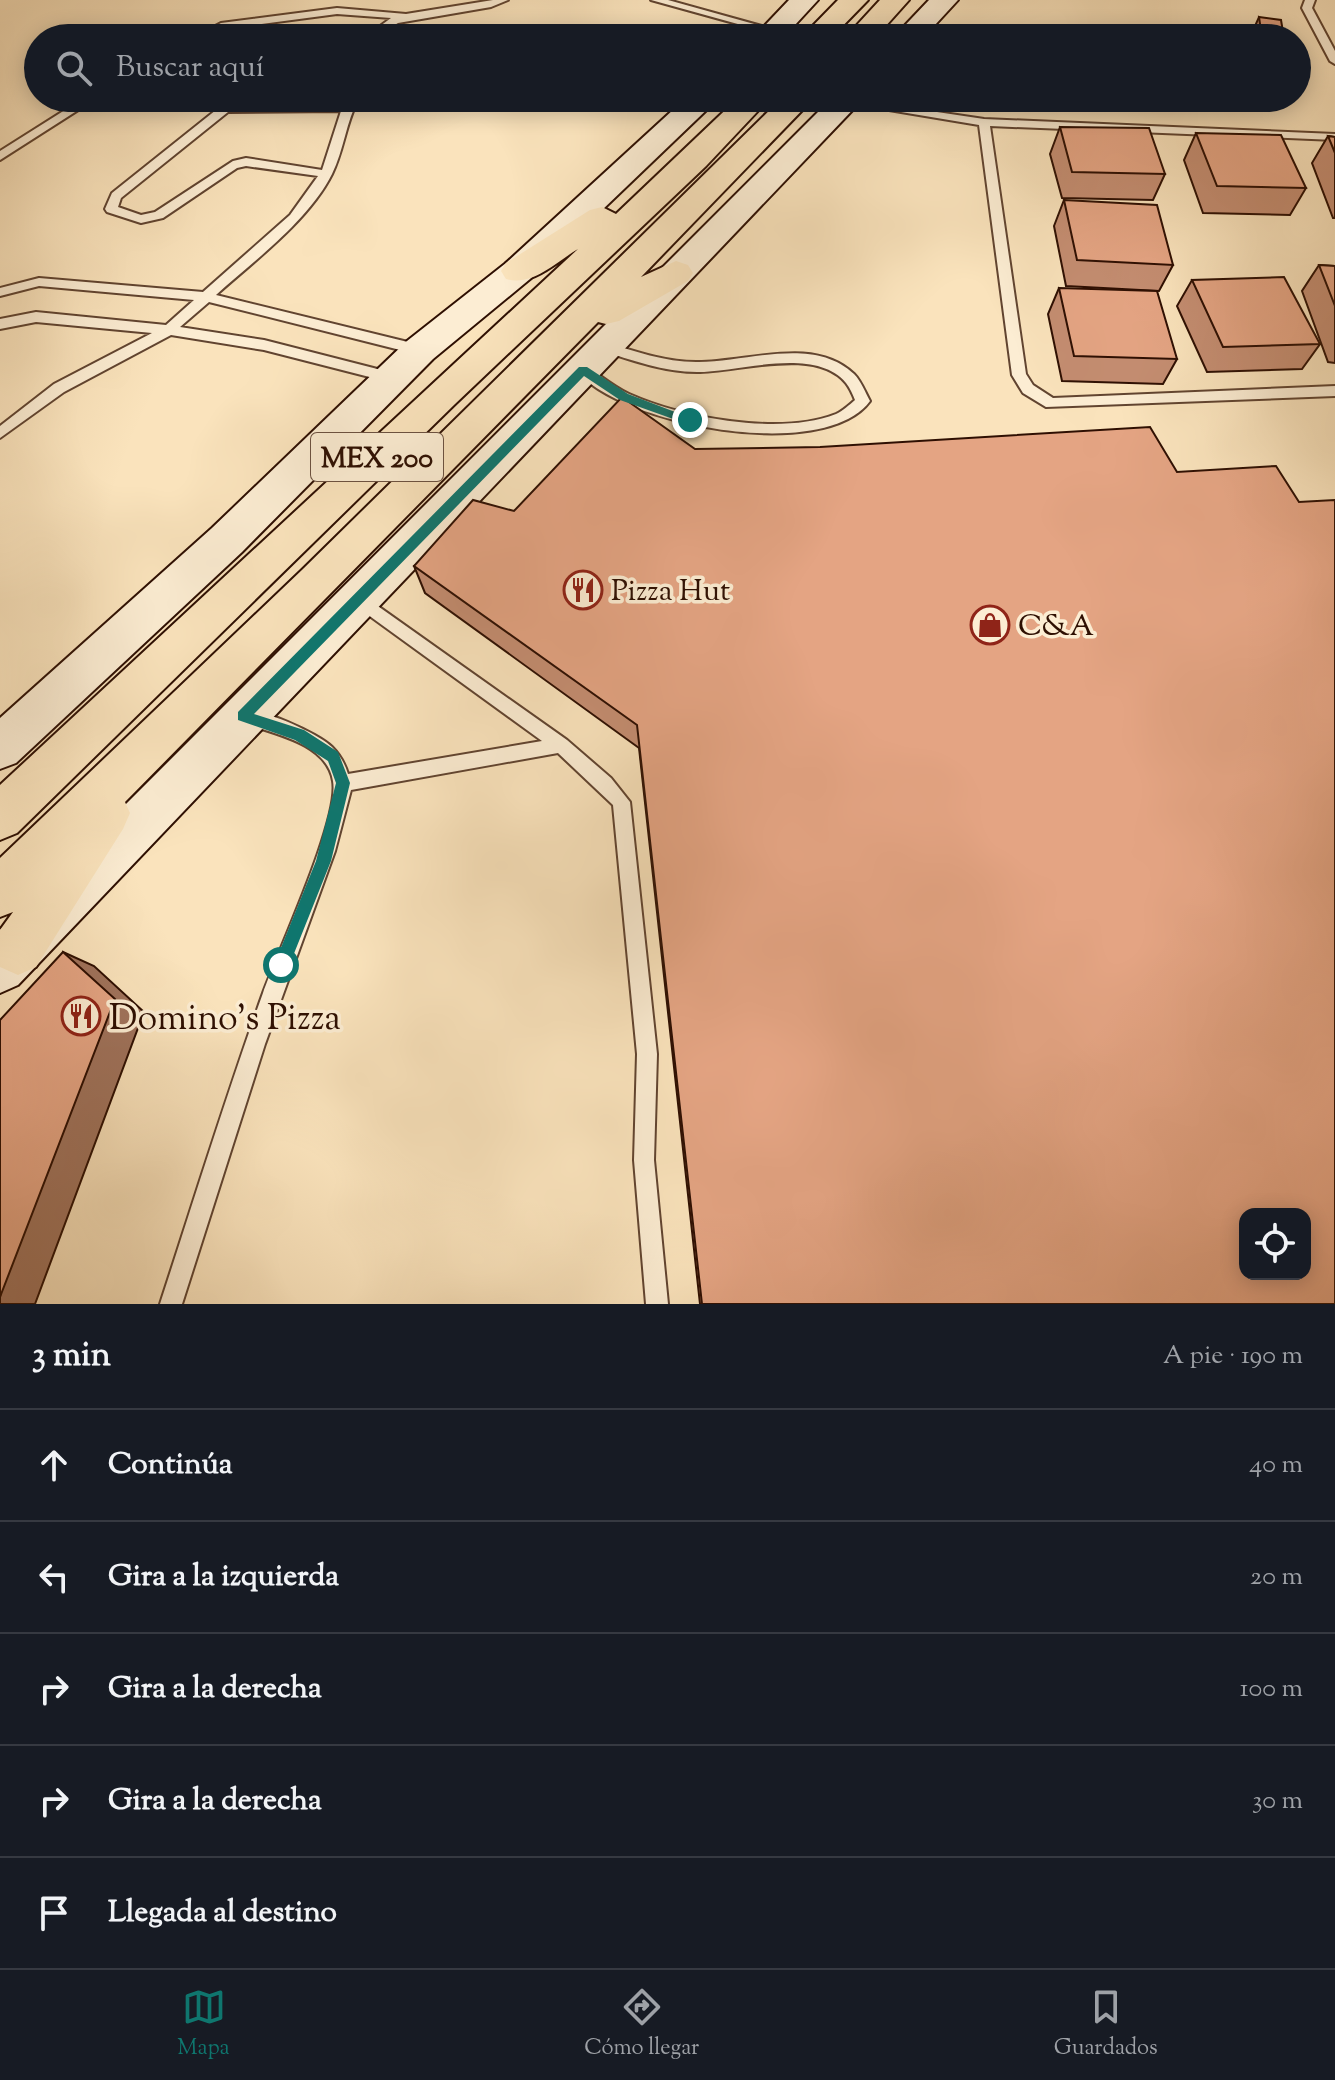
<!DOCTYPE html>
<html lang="es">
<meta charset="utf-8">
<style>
:root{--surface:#171b24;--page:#20242c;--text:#f1f3f6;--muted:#9ea1a6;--line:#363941;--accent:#0f766e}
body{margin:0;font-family:"Sorts Mill Goudy",serif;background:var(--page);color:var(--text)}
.controls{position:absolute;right:24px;bottom:24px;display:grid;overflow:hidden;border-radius:16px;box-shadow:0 4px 20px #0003}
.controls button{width:72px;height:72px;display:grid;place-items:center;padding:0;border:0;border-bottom:2px solid var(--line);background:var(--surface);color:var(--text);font:40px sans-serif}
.stop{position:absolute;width:24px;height:24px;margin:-18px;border:6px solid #0f766e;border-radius:50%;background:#fff}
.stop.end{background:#0f766e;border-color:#fff;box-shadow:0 2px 8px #0008}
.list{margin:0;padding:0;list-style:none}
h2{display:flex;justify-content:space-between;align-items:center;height:104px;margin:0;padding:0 32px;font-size:34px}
h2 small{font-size:26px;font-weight:400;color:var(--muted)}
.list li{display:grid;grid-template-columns:52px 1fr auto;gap:24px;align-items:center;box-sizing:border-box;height:112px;padding:0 32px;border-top:2px solid var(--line)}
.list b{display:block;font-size:30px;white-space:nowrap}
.list em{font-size:26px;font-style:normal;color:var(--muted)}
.icon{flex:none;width:44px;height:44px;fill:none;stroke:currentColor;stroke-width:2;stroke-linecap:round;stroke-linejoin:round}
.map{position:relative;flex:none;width:1335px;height:1304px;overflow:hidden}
.search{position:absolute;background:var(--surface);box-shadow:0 4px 20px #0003;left:24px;right:24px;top:24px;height:88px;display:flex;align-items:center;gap:20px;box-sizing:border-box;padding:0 28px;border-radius:44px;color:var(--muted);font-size:30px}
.sheet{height:664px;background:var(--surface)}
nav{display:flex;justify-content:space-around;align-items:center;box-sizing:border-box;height:112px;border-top:2px solid var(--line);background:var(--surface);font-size:22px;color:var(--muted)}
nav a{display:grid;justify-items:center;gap:4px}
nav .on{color:var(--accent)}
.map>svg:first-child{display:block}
</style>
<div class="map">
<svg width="1335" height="1304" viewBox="0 0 1335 1304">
<rect width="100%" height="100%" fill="#fae3bc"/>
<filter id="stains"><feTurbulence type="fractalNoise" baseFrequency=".0025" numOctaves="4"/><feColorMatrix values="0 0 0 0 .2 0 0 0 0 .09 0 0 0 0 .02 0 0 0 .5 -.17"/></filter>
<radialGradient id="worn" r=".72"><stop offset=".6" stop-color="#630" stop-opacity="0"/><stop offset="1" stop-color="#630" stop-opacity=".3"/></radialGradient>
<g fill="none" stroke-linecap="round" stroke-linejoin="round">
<g stroke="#614430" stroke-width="4">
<path id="service" d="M493,0H508L491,7L398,23L386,30L381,38H371L372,35L278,38L283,35L376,29L391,18L337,14L223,29L213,34L216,38H206L202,33L221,23L337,8L406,14Z
M651,0H668L805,38H788Z
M1305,0H1315L1312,8L1335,51V64L1330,61L1302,8Z
M84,98H97L0,160V151Z
M168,98H189L225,106L344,105L349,98H359C346,121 344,150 332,174C309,220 254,261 216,295L420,345L427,350L420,355L209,302L180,327L264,340L393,373L400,378L393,383L264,350L171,335L64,392L0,438V426L54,384L152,333L36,322L0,329V319L36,312L166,325L194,300L39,286L0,296V288L39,278L203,292L290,215L318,176L246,166L237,168L163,218L141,223L107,212L105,209L112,193L216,110ZM341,111L322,170L246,158L233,161L155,212L141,215L118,207L121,198L228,112Z
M843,98L984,119L1335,134V140L990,126L1026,374L1033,385L1053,398L1335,386V396L1046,407L1023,393L1012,375L979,125L847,103L843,102Z
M605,342C634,351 665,362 696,362C746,363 813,335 854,374C861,381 865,392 870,401C824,464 620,425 576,370L583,365L588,367C601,376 614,387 629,394C683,418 780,436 836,414C843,411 849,405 855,400C853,395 850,388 846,383C815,346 739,372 697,372C664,372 631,360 600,350V344Z
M358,592L567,740L611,778L630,802L657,1054L654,1160L668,1304H646L634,1160L637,1054L613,805L558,753L351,790L335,851L265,1044L182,1304H160C194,1200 226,1096 263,993C278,951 340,818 333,781C327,742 270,733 240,722L238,717L240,712C258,705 319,734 332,747C340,755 345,764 348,774L542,741L353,604L350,599L353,594Z"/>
</g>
<g stroke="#2e0f02" stroke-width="4">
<path id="secondary" d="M789,0H818L783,38H753Z
M929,0H958L923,38H893Z
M686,98H719L530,279L433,359L242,552L16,763L0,769V718L212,528L407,341L506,263Z
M832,98H864L18,985L0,993V930Z"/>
</g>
<g stroke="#2e0f02" stroke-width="4">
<path id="trunk" d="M838,0H868L831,38H801Z
M880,0H909L875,38H845Z
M738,98H770L706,166L455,404L17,833L0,840V785L578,249C556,262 532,287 506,279L501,271L506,263L590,210L602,207L616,214Z
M782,98H814L641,277L676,261L688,265L693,273L688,281L619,321L606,324L598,322L125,802L130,813L123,829L36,967L18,975L0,967V930L13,912L0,917V858L303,569Z"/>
</g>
<use href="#service" fill="#fcedd3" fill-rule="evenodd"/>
<use href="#secondary" fill="#fcedd3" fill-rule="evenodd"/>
<use href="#trunk" fill="#fae3bc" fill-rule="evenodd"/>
</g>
<path fill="#c48d71" stroke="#2e0f02" stroke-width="2" d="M1259,17L1284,38H1251V35Z
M1060,127L1165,174L1153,200L1062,198L1050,154Z
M1196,133L1306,188L1290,215L1203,213L1184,160Z
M1328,136L1335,137V218H1333L1312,163Z
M1064,200L1173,265L1159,291L1066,286L1054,226Z
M1319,265L1335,266V363L1328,362L1302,291Z
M1192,280L1320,344L1302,369L1207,372L1177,306Z
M1059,288L1177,359L1163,384L1062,381L1048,314Z
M695,449L1177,472L1299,502L1335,1304H700L639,748L425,593L414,566L514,511Z"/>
<path fill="#a0735c" stroke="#2e0f02" stroke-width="2" d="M63,952L94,966L144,1012L35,1304H0V1297Z"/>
<path fill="#e4a483" stroke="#2e0f02" stroke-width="2" fill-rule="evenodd" d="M1259,17L1281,20L1284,38H1262Z
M1060,127L1149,128L1165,174L1072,172Z
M1196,133L1281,135L1306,188L1217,186Z
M1328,136L1335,137V153Z
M1064,200L1157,205L1173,265L1077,260Z
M1319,265L1335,266V306Z
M1284,277L1320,344L1223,347L1192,280Z
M1059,288L1157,291L1177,359L1074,356Z
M622,397L695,449L820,447L1150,427L1177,472L1276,466L1299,502L1335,500V1304H702L637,725L414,566L473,500L514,511ZM1245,1214H1305V1274H1245Z
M63,952L115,999L0,1297V1020Z"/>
<path fill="#0f766e" d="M579,367H587L628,394L696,420L690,425L620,400L584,376L254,714L304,730L338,752L350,783L331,861L287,971H276L274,965L316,861L336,783L328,761L295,740L238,720V712Z"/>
<defs>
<g id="restaurant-ring" transform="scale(2)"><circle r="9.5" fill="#fcedd3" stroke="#8f2418" stroke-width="1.5"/><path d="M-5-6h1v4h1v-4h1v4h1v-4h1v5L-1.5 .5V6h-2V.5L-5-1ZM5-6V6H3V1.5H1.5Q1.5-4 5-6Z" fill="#8f2418"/></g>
<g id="shop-ring" transform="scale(2)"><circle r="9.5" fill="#fcedd3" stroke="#8f2418" stroke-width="1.5"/><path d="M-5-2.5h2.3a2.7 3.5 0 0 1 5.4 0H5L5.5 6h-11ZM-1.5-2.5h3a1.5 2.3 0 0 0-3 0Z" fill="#8f2418"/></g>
</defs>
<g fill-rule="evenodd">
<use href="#restaurant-ring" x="583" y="590"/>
<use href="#shop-ring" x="990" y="625"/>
<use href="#restaurant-ring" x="81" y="1016"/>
</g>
<g text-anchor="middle" stroke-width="7" stroke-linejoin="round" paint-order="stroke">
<rect fill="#fcedd3" stroke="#6c5241" stroke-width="2" x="311" y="433" width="132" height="48" rx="6"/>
<g font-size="28" font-weight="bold" fill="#2e0f02">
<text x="377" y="467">MEX 200</text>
</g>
<g font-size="30" fill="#2e0f02" stroke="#fcedd3" text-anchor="start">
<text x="611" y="600">Pizza Hut</text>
<text x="1018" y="635">C&amp;A</text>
</g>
<g font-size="36" fill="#2e0f02" stroke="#fcedd3" text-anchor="start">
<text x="109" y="1029">Domino's Pizza</text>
</g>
</g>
<rect width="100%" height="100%" filter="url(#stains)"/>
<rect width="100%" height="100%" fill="url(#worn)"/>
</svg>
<div class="controls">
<button><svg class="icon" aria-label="locate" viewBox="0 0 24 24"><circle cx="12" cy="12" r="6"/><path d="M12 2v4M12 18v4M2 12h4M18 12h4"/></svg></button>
</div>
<div class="stop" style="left:281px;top:965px"></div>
<div class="stop end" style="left:690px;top:420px"></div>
<div class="search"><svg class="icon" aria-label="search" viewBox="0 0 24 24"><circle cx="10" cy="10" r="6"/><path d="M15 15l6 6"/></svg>Buscar aquí</div>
</div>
<section class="sheet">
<h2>3 min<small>A pie · 190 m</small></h2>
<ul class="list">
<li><svg class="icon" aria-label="ahead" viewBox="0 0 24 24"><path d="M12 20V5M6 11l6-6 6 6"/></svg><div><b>Continúa</b></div><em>40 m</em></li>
<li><svg class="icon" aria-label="left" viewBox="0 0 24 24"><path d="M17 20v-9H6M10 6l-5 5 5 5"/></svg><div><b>Gira a la izquierda</b></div><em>20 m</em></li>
<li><svg class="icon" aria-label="right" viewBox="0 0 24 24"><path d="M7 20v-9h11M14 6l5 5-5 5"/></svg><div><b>Gira a la derecha</b></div><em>100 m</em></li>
<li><svg class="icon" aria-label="right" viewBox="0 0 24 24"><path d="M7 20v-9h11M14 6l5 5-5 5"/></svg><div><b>Gira a la derecha</b></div><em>30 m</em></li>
<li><svg class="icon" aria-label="arrive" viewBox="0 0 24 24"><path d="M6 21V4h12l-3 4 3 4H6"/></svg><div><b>Llegada al destino</b></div></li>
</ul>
</section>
<nav>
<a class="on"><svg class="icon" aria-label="map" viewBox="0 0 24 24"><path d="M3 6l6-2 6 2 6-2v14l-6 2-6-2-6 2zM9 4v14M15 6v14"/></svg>Mapa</a>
<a><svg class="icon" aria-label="directions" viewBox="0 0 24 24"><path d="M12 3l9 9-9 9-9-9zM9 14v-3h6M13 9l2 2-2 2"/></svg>Cómo llegar</a>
<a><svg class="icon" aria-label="saved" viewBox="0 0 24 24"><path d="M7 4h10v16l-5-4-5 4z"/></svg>Guardados</a>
</nav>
